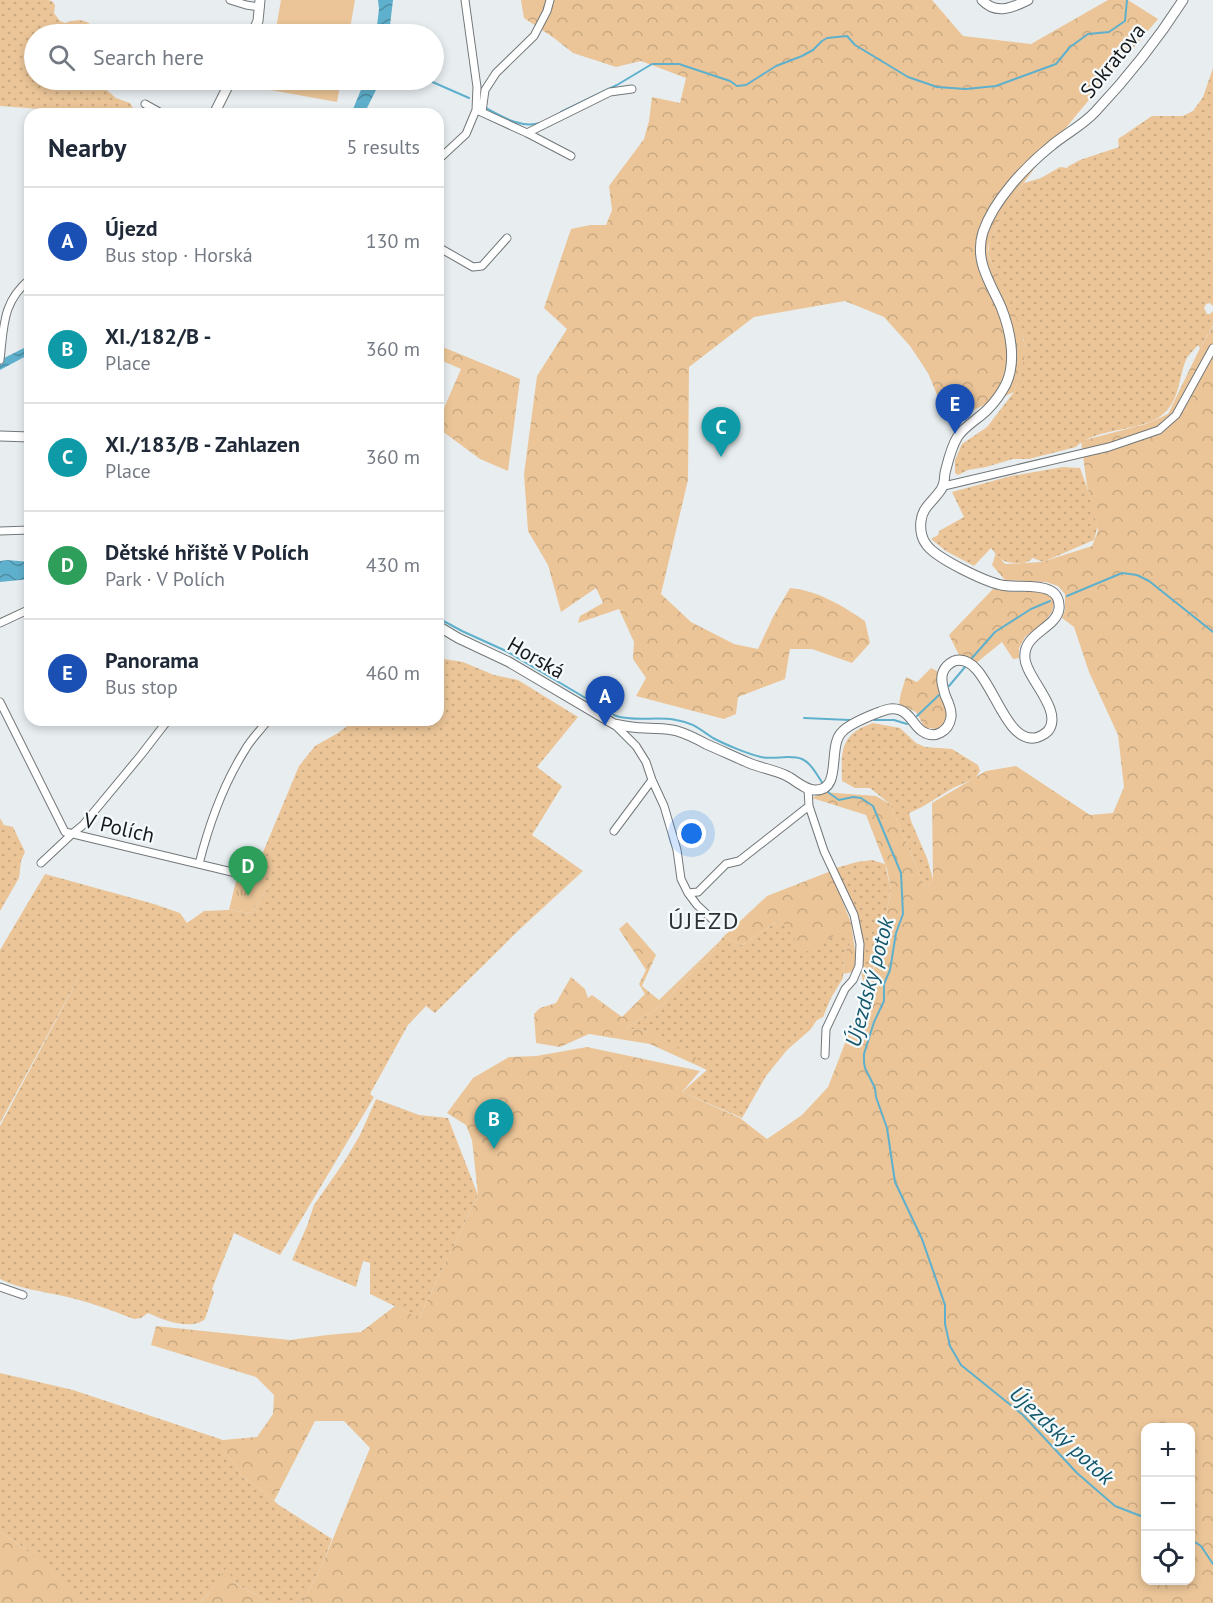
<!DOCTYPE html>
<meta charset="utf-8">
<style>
:root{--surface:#fff;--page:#f2f2f3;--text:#1f2937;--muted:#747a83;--line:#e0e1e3;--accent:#966417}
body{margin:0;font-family:"PT Sans",sans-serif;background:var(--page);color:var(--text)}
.controls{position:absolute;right:18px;bottom:18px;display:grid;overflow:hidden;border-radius:12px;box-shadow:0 3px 9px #0003}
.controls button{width:54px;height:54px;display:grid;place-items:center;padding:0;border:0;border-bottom:2px solid var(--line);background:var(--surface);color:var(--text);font:30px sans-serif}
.you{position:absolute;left:692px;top:834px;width:21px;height:21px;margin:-15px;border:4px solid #fff;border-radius:50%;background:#1a73e8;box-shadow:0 0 0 9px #1a73e833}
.badge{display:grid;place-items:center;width:39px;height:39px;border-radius:50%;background:var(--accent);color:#fff;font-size:20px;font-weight:700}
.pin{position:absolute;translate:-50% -50px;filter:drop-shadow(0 2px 3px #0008)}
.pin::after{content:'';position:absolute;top:32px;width:21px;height:18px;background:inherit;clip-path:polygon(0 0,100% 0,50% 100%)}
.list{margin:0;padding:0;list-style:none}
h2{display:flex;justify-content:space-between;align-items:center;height:78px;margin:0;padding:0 24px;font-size:26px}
h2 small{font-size:20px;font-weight:400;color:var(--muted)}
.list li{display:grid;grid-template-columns:39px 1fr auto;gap:18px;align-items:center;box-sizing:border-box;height:108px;padding:0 24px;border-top:2px solid var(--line)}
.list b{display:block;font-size:22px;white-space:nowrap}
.list p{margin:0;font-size:20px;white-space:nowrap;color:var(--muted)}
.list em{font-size:20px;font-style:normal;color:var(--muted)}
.icon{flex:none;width:33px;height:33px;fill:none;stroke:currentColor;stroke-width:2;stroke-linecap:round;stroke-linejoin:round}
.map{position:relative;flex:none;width:1213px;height:1603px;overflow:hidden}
.search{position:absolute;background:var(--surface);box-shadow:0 3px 9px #0003;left:24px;top:24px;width:420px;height:66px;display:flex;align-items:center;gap:15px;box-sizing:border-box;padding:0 21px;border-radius:33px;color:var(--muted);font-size:22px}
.panel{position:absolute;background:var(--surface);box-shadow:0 3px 9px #0003;left:24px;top:108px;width:420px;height:618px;border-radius:18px}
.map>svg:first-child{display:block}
</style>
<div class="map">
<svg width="1213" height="1603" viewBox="0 0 1213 1603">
<defs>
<pattern id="grass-dots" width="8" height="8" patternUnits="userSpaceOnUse" patternTransform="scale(1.5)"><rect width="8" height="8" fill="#ebc598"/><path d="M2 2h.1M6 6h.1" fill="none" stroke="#c9a982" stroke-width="1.8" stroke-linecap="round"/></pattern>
<pattern id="forest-crowns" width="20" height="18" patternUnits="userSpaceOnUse" patternTransform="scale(1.5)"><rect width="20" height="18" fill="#ebc598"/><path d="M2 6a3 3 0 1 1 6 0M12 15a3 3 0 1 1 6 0" fill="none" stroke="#c9a982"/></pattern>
<pattern id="park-tufts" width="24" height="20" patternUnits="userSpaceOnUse" patternTransform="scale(1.5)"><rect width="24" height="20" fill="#ebc598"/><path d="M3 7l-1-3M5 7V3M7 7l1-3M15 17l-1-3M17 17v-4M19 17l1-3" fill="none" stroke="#c9a982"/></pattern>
<pattern id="water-waves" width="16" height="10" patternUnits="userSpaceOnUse" patternTransform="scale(1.5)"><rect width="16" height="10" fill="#5fb0cc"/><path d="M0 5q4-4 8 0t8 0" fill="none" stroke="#4d8ea5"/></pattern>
</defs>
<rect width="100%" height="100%" fill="#e8eef0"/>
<path fill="url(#grass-dots)" d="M0,0H48L52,1L55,5L54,13L60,21L65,23C73,20 84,18 91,25L89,34H34V80H95L116,98L130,103L133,108L128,114H84V110L40,109L0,106Z
M1213,68V306L1210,303L1206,304L1204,308L1207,314H1210L1213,311V325L1200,348L1198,345C1194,350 1188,355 1186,360C1178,379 1180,401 1162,415C1141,432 1093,428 1076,447L1029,459H1013L986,467L968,470L958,475L955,473V460L962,444L987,427L1014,392L1020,373L1025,351L1024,340L1018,324L988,254L990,239L1005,210L1024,183L1041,178L1060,167L1068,168L1067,167L1080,160L1119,147L1118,139L1152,116H1183L1193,111L1203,97Z
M1063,467L1080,468C1085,482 1096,511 1097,526C1097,530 1095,536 1094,540L1043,562L1033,558C1028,562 1026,563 1020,563C1004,563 1001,561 991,548L974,566L946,551L931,539L938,535L939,531L964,517L952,492L1011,476Z
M438,658L463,662L494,675L518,680L578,717L537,767L562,786L532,835L583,871L520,929L435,1013L426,1006L408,1025L370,1094L374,1097L280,1255L234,1233L212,1289L214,1292L205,1319C191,1331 163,1320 148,1313L141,1318L134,1319C111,1310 86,1301 63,1296C41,1291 20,1289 0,1279V1126L87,962L0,1123V950L45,874L154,904L180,913L187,923L204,911L229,910L251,913L270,885L251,881L299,766L315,746L338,733L355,720H438Z
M873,723L900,728L916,743L925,747L952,749L978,765L980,771L976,777L971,780L953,788L922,807L909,813L911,821L927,858L933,879L929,885L925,887L890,804L870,788H855L842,781C841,751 840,734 873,723Z
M0,818L4,825L13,827L25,852L21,861L19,878L0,911Z
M872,860L885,864L891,890L878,958L864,986L860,966L862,938L836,868L857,862Z
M781,919L847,928L852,941L844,953L843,978L831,998L823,1017L817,1020L810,1030L787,1050L766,1076L742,1118L682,1092L708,1069L701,1063L641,1029H630L626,1028L664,1004L671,994L702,961L705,962L723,937L742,945Z
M376,1099L419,1115L448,1118L478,1195L419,1318L370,1294V1263L363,1261L356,1287L292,1260L307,1226L314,1205L344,1162L360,1135Z
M0,1373L73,1390L223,1440V1450L236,1465L238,1471L244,1478L255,1485L279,1505L332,1539L323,1563L302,1603H266L257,1595L232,1582L226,1569L208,1594L199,1603H83L82,1600L19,1544L0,1532Z"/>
<path fill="url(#forest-crowns)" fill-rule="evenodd" d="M521,0H932L963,36L1031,44L1108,0H1128L1158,19C1129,54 982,217 988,254C990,262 997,271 1000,279C1007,296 1026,334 1025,352C1024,365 1018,379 1014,392L948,421L928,373L910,346L884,317L845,301L754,317L689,367L688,480L661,594L691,622L734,644L758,649L773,617L790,588C819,591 841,605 865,621L870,643L852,663L812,649H790L785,679L738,697L736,714L724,719L636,696L646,678L633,659L634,642L619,609L578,623L580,616L603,603L596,588L561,612L548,565L528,531L524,474L537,376L567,329L544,308L571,229L590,225H606L612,210L609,186L644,139L649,121L652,97L680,103L686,78L641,61L616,67L573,53L554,38L524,18Z
M1213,326V1603H302L323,1563L370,1448L344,1421H315L274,1501L255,1485L244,1478L238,1471L236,1465L223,1450V1440L257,1437L273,1414L274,1395L256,1377L151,1345L156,1326L290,1340L327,1335L361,1332L395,1306L419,1318L478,1195L472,1140L466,1125L447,1113L473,1078L509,1057L536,1056L587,1047L700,1071L682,1092L740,1118L767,1139L802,1115L828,1087L878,958L891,890L887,869L866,815L812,798L823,792L876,796L890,804L925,887L929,885L933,879L932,803L986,771L1016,766L1090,815L1113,813L1124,787L1118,735L1089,672L1074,627L1062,618L1065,610V594L1058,586L1046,582L1005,580L992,565L996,553L1005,564L1042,562L1092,546L1098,531L1087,486L1081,441L1146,424L1168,414L1200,348ZM1146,1428H1190V1580H1146Z
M438,345L520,379L508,471L480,459L438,428V414L441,415L461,369L438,359Z
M993,589L1013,592H1044L1051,597L1054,604L1052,612L1044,622L1025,637L1019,648V658L1013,659L1002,642L975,664L969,657L959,655L949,635Z
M931,668L937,671L947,715L945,723L938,729L925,728L916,712L899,704L901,693L906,677L917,682Z
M831,871L851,923L858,971L843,974L844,953L852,941L846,929L804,953L781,919L742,945L723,937L767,896Z
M627,922L656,955L642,986L659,1000L721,940L705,962L702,961L671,994L664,1004L626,1028L630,1029H641L691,1053L709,1069L707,1070L650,1044L589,1034L560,1047L536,1043L534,1014L540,1008L556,1003L571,977L585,989L588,998L592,995L622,1017L645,994L639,984L646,970L619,929Z
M0,1532L19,1544L83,1600V1603H0Z
M226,1568L230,1572L232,1582L257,1595L266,1603H199L208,1594Z"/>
<path fill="url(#park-tufts)" d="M237,877L270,885L251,913L229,910Z"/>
<path fill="#ebc598" d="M281,0H355L349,34H275Z
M267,80H341L337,102L265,89Z"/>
<path fill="url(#water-waves)" d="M378,0H393L389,34H376L379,9Z
M365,80H381L364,114H351Z
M30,345V354L0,370V360Z
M7,560L30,562V579L0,582V561Z"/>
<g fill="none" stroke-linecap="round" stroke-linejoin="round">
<path stroke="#5fb0cc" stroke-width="2" d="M428,80L469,98
M484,107C501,116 521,129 540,123
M561,112L617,85L652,64H679L730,81L737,86L746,85L776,66L802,56L813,50L822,41L827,38L847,36L855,45L908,77L937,87L966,89L996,86L1056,64L1070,47L1088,34L1109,32L1125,21L1127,0
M1067,596L1122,573L1137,575L1149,581L1213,632
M438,618L462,631L506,651L616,716C636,722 656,716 676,720C694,723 699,729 713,738C724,744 748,754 761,757C774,760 790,754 802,759C812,764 817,775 823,784
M972,658L995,632L1031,609L1050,601
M949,686L965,667
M917,716L939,695
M804,718L850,720
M874,720H894L907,724
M826,789L829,793L839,800L853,797L861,798L873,806L901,873L903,914L896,933L890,970L884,984V1001L874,1022L864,1054V1062L865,1068L875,1088L876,1097L887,1128L895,1182L922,1239L945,1305V1324L950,1346L961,1365L1023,1415L1077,1473L1115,1506L1146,1518
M1190,1539L1201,1546L1213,1564"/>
<g stroke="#727779" stroke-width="9">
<path id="street" d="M230,0L246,5L260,7
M145,104L163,114
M479,111L527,133L571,156
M482,112L485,90L496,73L534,36L547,11L550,0
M527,133L610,92L632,89
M438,160L466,134L476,110L477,87L465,0
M438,247L473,267L482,266L507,238
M0,360C4,326 2,302 30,279
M944,486L1109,447L1159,430L1176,415L1213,348
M0,531L30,530
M0,623L30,609
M0,702L65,832L236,873
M614,724L636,746L646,762L652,780L664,806L677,850L681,879L688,893L697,905L713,920
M808,789L809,806L824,851L854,915L860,944L859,966L853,980L845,989L826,1029L825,1055
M614,831L652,780
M41,863L72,834L83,825L141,755L168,720
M199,864C209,824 223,785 245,750C251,739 261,730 268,720
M688,893L698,892L726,864L739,861L809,806
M0,1287L23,1295"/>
</g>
<g stroke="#727779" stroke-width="11">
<path id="secondary" d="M982,0C996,15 1012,8 1028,0
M252,34L258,21L260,0
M214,114L231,80
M0,436L30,437
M438,626L458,638L509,662L614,724C624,726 635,728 645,728C656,729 667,728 677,731C687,734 697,739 706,744C720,750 735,757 749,763C761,768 775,770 787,776C795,780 805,790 815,790C843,791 827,746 842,732C849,724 867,717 877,713C885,710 891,707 900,710C911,714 913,725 922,731C935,740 949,731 951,717C952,709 948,702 945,695C943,687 940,679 943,672C945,667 950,663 954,661C988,650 1000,742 1034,738C1038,738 1045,734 1048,731C1064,711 1027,679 1025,659C1022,633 1056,629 1059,609C1060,600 1056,593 1049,590C1036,584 1016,588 1001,585C984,581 935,558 926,544C921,537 920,529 921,521C922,507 935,500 942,488C945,482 944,480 945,473C948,461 951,447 958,436C966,425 978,419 987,410C994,403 1002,392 1006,384C1017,361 1010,329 1001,307C990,282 974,261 983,232C994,200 1025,167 1051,146C1065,134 1082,126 1095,112C1127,78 1158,39 1183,0"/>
</g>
<use href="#street" stroke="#fff" stroke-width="7"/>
<use href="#secondary" stroke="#fff" stroke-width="9"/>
</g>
<g text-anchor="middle" stroke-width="4.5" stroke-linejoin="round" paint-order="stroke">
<g font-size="21" fill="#17191a" stroke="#f5fbfd">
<text transform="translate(1113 61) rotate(-51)" y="7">Sokratova</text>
<text transform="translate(536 658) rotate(30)" y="7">Horská</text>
<text transform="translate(119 828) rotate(13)" y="7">V Polích</text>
</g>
<g font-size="22" font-style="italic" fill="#14576b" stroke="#f5fbfd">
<text transform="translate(869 982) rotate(-75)" y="8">Újezdský potok</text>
<text transform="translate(1062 1435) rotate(43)" y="8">Újezdský potok</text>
</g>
<g font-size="24" letter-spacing="1.5" fill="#2d3234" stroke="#f5fbfd">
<text x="704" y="929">ÚJEZD</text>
</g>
</g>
</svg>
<div class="controls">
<button>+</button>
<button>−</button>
<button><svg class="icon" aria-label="locate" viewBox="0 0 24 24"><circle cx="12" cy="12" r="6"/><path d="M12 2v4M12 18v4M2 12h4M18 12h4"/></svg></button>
</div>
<div class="you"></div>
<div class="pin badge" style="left:605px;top:726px;background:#1a4fb4">A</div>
<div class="pin badge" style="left:494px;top:1149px;background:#0f9aa8">B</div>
<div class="pin badge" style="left:721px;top:457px;background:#0f9aa8">C</div>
<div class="pin badge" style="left:248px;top:896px;background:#2e9e5b">D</div>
<div class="pin badge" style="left:955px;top:434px;background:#1a4fb4">E</div>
<div class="search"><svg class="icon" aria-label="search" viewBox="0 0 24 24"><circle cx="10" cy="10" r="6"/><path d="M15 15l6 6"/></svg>Search here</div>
<section class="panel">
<h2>Nearby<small>5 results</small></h2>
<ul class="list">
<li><span class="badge" style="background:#1a4fb4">A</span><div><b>Újezd</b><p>Bus stop · Horská</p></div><em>130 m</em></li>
<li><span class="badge" style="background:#0f9aa8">B</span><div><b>XI./182/B -</b><p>Place</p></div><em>360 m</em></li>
<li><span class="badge" style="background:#0f9aa8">C</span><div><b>XI./183/B - Zahlazen</b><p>Place</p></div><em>360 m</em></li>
<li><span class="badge" style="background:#2e9e5b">D</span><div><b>Dětské hřiště V Polích</b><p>Park · V Polích</p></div><em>430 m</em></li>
<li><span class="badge" style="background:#1a4fb4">E</span><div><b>Panorama</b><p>Bus stop</p></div><em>460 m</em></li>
</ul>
</section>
</div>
